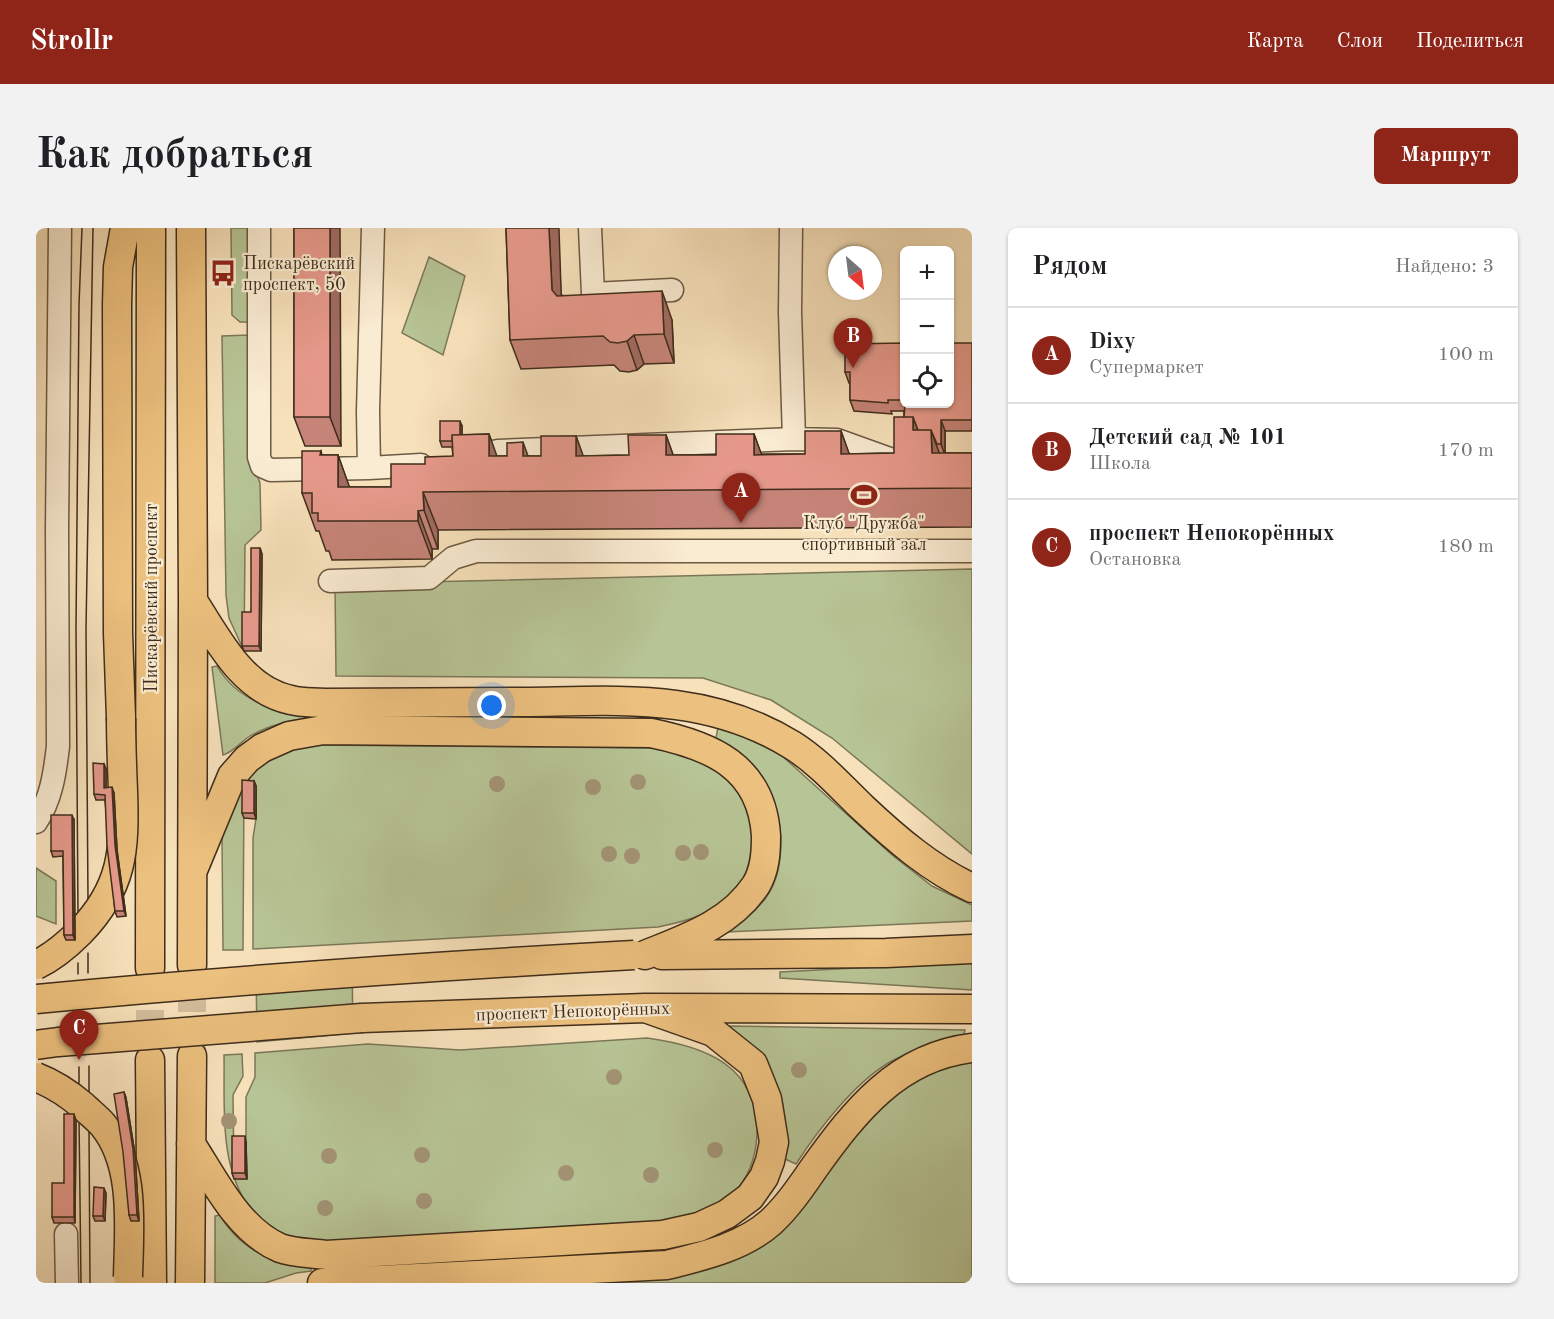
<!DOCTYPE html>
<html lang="ru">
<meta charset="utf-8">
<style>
:root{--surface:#fff;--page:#f2f2f2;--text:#202124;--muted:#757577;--line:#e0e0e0;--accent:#8f2418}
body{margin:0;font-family:"Old Standard TT",serif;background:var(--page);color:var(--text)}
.controls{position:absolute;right:18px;top:18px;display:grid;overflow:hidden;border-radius:9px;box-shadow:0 2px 4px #0004}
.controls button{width:54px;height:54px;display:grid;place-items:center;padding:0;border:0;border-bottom:2px solid var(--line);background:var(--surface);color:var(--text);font:30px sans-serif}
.compass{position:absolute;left:792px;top:18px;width:54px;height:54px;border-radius:50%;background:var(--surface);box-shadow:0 2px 4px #0004;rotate:152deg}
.you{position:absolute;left:456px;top:478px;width:21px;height:21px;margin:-15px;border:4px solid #fff;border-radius:50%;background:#1a73e8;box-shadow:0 0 0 9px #1a73e833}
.badge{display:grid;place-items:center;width:39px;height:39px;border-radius:50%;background:var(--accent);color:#fff;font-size:20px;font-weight:700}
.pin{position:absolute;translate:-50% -50px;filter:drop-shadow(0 2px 3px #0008)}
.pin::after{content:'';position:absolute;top:32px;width:21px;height:18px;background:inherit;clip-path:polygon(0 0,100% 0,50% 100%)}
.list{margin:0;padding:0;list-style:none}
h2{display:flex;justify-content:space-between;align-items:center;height:78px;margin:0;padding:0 24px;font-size:26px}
h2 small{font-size:20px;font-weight:400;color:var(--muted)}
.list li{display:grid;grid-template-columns:39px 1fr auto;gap:18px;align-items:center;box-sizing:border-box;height:96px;padding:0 24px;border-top:2px solid var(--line)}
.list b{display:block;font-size:22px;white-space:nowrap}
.list p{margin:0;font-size:20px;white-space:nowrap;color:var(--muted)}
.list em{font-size:20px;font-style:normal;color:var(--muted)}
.icon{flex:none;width:33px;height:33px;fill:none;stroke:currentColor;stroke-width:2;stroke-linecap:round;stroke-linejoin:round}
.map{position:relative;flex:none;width:936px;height:1055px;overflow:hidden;border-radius:9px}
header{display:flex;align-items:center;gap:36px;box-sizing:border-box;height:84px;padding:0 30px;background:var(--accent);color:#fff}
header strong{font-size:28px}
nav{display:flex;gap:33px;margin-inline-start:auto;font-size:21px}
.intro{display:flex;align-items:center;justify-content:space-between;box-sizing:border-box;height:144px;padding:0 36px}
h1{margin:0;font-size:42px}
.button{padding:15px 27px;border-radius:9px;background:var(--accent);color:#fff;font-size:21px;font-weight:700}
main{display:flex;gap:36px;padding:0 36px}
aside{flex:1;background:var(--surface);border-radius:9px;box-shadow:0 2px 4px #0004}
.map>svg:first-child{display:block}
</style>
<header>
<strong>Strollr</strong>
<nav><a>Карта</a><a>Слои</a><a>Поделиться</a></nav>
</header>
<div class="intro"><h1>Как добраться</h1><a class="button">Маршрут</a></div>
<main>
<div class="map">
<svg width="936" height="1055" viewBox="0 0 936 1055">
<rect width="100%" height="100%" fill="#f7e1bb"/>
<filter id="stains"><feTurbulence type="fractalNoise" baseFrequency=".00333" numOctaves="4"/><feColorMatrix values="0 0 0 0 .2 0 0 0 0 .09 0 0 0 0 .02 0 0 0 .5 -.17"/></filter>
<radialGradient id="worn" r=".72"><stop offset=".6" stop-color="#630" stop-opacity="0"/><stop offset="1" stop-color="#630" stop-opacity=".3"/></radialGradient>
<path fill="#b7c495" stroke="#7b7858" stroke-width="1.5" d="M195,0H214L213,94H204L196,87Z
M393,29L429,48L407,127L366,105Z
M214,107L221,247L224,255L225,302L209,317L208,423L193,390L190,367L186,108Z
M936,341V626L796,510L735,472L667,450L300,448L299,356Z
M181,438C200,471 235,483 271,486L272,490C251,493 229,498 211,510C203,516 197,524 187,527L176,439Z
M682,499L720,512L744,526L856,627L896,658L936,677V693L690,704C705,695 718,685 729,671C755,637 747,573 720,541C709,528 694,519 680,510Z
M272,517L621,520C639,524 657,527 673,536C709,556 723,596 713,634C711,642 708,653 702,659C682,685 652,693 622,699L217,721V610L220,591V559L208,558L207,722H187L186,607L206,552L231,530Z
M0,640L20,653V696L0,688Z
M316,732L317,805L221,814L220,739Z
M936,734V762L744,750V744Z
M692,798L929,802L928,807C902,813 877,821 854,834C819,854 782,902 760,936L749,931C750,903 751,872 736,848C725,830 706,814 692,798Z
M611,810C669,818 722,837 721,906C720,928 713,949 698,965C680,983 652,988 628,996L292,1015C270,1013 244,1011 226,996C222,992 219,986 215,982C182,938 189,878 188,827L206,826L207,848L197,867L198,950L210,951V869L219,849V825L332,816L424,822Z
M936,830V1055H519L629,1049L669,1042L709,1027L791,944L834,889L860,864L890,845Z
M184,987C205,1024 235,1032 275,1040V1043L260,1045L229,1055H179V988Z"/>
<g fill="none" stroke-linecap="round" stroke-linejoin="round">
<path stroke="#d2bd9b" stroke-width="28" stroke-dasharray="28 14" stroke-linecap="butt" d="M114,740V831
M156,826V737"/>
<g stroke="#6d5a43" stroke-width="25">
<path id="minor" d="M223,0V229L226,238L235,242L333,240L385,237
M554,0L557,66L636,62
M755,0L754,84L758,211
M429,230L462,223L758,211L801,212L865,235
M333,240L332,183L337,0
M294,353L393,350L417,330L440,323H936
M0,594C15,572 19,545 22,518L21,301L24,0
M30,1006L31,1055"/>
</g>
<g stroke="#3f2d1b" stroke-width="31">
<path id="major" d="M155,0L157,373L156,737
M157,373C182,411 206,462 255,472C266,475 277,474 288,475C354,475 421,474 487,474C583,473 670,464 756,517C783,534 804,558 827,580C860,611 895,641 936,660
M85,490L82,405L81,77L82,39L89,0
M157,642L196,548L211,531L226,520L253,508L287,502L615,505C674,517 726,538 730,608C730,625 729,642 720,657C694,696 651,710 609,727
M626,727L850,725L936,721
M114,740L115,0
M326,790L609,780L936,781
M114,832L116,1055
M155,916C179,953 202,1002 244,1020C257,1025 276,1025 290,1027L627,1007L663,999L691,986L714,969L728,949L734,933L738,914L731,871L717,836L677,804L609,780
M154,1055L156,828
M286,1055L631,1037C667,1028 707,1019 735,994C752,978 765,959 778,940C819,883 861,829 936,820"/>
</g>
<use href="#minor" stroke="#faecd3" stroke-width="22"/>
<use href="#major" stroke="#ecc07e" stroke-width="28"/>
<path stroke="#3f2d1b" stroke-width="1.5" d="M52,672L50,401L57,0
M42,685L40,400L43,77L46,0
M52,725V745
M42,735V746
M53,838V865
M43,839V855
M43,890L45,1055
M53,902L54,1055"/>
<g stroke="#3f2d1b" stroke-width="31" stroke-linecap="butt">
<path id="major-bridge" d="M0,737C17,729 31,717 44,704C87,660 89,622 87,563C86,539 85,514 85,490
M0,771C199,752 398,738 598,727
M0,817L22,814L326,790
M0,849C18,856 33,866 47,878C53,884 61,890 67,897C100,937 93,1000 92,1049"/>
</g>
<use href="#major-bridge" stroke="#ecc07e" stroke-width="28"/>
</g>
<g fill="#a29374">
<circle cx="602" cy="554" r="8"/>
<circle cx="461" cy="556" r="8"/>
<circle cx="557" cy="559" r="8"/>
<circle cx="665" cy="624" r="8"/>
<circle cx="647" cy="625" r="8"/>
<circle cx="573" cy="626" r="8"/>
<circle cx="596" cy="628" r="8"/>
<circle cx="763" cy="842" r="8"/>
<circle cx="578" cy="849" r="8"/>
<circle cx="193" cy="893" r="8"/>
<circle cx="679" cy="922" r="8"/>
<circle cx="386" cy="927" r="8"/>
<circle cx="293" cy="928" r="8"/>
<circle cx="530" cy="945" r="8"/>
<circle cx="615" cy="947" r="8"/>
<circle cx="388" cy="973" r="8"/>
<circle cx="289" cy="980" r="8"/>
</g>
<path fill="#c68478" stroke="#3f2d1b" stroke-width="1.5" d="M258,0L305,218H269L258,189Z
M470,0H522L525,67L636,92L638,135L608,136L601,142L593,144L584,143L578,137L485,141L474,112Z
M868,115V176H914L936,115V203H909V225H936V299L402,302V321H396V331L296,332L293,323H290L283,303H280L266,265L285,223L286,227H302L313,259H355L389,236L417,228L416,219H406L404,213L426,198V207L453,206L460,228H505L540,208L547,228L593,227L630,207L637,227H680L718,206L725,226H769L805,203L813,226L858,225L868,189V183H855L856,186L818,183L814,172V155H813L809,144Z
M224,320L226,326L225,423H208L206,418L215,384Z
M68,536L70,541V559L78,565L81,622L90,688L81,689L79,683L69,572H60L58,566Z
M218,553L220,558V591L208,590L206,585Z
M38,592L39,712H30L28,707L27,628L17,629L15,623Z
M88,864L90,870L99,926L103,993H95L93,987Z
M40,892L39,995H18L16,989L28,955Z
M210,914L211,951H198L196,945Z
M70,965L69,993H59L57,988Z"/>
<path fill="#a16b61" stroke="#3f2d1b" stroke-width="1.5" d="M294,0H304L305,218L294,189Z
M513,0H522L523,1L526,91L516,62Z
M626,63L636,92L638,135L628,106Z
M598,107L608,136L601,142L591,113Z
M877,189L891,227L877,202Z
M905,192L909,203V227L905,216Z
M424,193L426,198V219L424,213Z
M895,202L909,241L896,225Z
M805,203L819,242L805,226Z
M453,206L467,245L453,228Z
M718,206L732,244L718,227Z
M630,207L644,246L630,227Z
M540,208L554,247L540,228Z
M487,214L501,253L487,228Z
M302,227L316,266L302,259Z
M387,264L402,302V321L388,282Z
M382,283L396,321V331L382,293Z
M224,320L226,326L225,423L223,418Z
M68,536L70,541V565L68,560Z
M218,553L220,558V591L218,585Z
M76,559L78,565L81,622L90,688L88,683L79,617Z
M36,587L38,592L39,712L37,707Z
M88,864L90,870L99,926L103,993L101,987Z
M38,886L40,892L39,995L38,989Z
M209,908L210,914L211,951L209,945Z
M68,960L70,965L69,993L67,988Z"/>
<path fill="#e6998b" stroke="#3f2d1b" stroke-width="1.5" d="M258,0H294V189H258Z
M470,0H513L516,62L521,68L626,63L628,106L598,107L591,113L582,115L574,114L567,108L474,112Z
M868,115V172H852V175L814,172V144H809V116Z
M914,115H936V192H905V216H901L895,202H882L877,189H868L869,176H914Z
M858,189H877V202H895L896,225H936V260L387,264L388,282L382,283V293H282V285H276V265H266V223H285L284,227H302V259H355V236H389V229L417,228L416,207L453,206V228H471V215L487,214V228H505V208H540V228L593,227L592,207H630V227H680V206H718V227L769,226V203H805V226L858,225Z
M404,193H424V207H416V213H404Z
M215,320H224L223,418H206V384H215Z
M57,535L68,536V560L76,559L79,617L88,683H79L71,618L69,567L58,566Z
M206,552L218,553V585H206Z
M15,587H36L37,707H28L27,623H15Z
M88,864L97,921L101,987H93L87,924L78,866Z
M28,886H38V989H16V955H28Z
M196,908H209V945H196Z
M58,959L68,960L67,988H57Z"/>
<defs>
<g id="bus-bare" transform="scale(2.07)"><path d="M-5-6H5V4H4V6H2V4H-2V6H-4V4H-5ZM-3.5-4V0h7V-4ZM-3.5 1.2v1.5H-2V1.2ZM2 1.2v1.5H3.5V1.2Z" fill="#8f2418" stroke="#faecd3" stroke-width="2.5" paint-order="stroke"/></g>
<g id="stadium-bare" transform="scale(2.07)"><path d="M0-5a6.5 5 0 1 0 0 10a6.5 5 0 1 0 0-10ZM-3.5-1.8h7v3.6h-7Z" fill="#8f2418" stroke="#faecd3" stroke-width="2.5" paint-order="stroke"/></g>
</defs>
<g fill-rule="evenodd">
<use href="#bus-bare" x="187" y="45"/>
<use href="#stadium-bare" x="828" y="267"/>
</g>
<g text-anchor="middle" stroke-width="4.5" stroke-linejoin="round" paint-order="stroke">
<g font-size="18" fill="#3f2d1b" stroke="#faecd3" text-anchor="start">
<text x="207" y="41">Пискарёвский<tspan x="207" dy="21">проспект, 50</tspan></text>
<text x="828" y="301" text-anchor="middle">Клуб "Дружба"<tspan x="828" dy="21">спортивный зал</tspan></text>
</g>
<g font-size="18" fill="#3f2d1b" stroke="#faecd3">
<text transform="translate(115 370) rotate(-90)" y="6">Пискарёвский проспект</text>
<text transform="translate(537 783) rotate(-2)" y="6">проспект Непокорённых</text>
</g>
</g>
<rect width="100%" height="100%" filter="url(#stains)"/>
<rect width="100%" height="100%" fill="url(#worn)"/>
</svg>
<div class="controls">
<button>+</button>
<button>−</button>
<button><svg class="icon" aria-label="locate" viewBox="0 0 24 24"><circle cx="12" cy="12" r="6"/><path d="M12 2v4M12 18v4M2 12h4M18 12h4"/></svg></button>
</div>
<svg class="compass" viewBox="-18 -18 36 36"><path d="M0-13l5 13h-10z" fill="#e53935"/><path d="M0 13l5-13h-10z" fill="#757577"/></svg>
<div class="you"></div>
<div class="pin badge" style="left:705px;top:295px">A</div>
<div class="pin badge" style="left:817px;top:140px">B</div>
<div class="pin badge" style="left:43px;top:832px">C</div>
</div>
<aside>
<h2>Рядом<small>Найдено: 3</small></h2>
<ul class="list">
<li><span class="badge">A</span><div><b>Dixy</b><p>Супермаркет</p></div><em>100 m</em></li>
<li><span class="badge">B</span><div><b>Детский сад № 101</b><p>Школа</p></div><em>170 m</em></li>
<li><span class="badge">C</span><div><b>проспект Непокорённых</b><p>Остановка</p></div><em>180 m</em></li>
</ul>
</aside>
</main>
